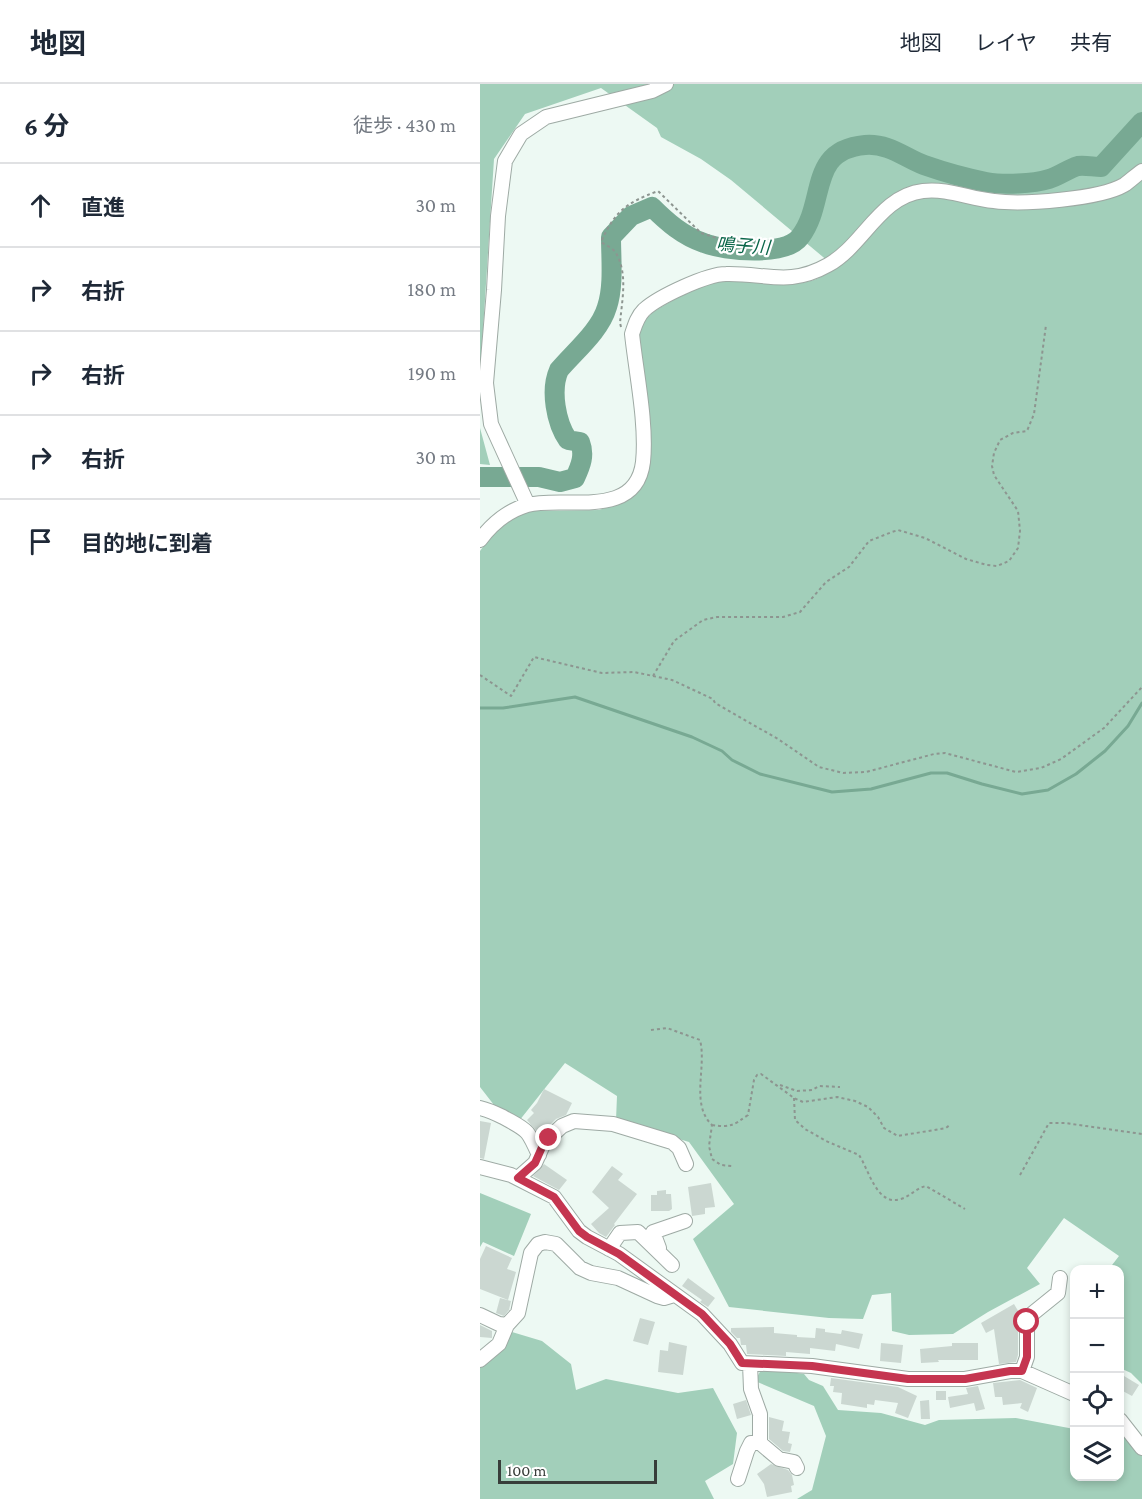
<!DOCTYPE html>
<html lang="ja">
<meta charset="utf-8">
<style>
:root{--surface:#fff;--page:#f2f2f3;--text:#1f2937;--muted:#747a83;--line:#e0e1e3}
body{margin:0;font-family:"Crimson Pro","Noto Sans JP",serif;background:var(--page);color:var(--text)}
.controls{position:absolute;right:18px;bottom:18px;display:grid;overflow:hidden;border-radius:12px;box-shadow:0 3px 9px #0003}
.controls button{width:54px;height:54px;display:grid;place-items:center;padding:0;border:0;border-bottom:2px solid var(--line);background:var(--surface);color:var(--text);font:30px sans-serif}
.scale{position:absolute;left:18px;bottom:15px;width:159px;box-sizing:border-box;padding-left:6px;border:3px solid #383d3a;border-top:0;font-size:16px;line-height:21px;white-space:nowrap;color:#383d3a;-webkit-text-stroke:4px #fff;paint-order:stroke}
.stop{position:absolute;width:18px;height:18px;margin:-14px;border:4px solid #c53550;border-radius:50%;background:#fff}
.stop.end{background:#c53550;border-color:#fff;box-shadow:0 2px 6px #0008}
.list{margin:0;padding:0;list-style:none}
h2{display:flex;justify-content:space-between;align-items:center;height:78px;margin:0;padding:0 24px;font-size:26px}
h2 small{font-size:20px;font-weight:400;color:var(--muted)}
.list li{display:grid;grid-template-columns:39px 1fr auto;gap:18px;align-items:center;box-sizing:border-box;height:84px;padding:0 24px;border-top:2px solid var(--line)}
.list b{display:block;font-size:22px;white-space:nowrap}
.list em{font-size:20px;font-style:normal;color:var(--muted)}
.icon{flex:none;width:33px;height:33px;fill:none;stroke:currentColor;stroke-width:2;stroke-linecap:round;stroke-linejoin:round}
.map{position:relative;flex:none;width:662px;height:1415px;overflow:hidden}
header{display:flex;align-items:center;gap:36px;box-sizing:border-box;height:84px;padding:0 30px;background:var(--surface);border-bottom:2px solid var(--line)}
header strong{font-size:28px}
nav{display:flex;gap:33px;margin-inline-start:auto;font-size:21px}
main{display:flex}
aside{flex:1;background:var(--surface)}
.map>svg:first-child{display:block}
</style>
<header>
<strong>地図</strong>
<nav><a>地図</a><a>レイヤ</a><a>共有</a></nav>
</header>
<main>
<aside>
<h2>6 分<small>徒歩 · 430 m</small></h2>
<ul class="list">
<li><svg class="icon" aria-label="ahead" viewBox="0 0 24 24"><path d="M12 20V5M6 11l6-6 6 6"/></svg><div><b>直進</b></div><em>30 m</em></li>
<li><svg class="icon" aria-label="right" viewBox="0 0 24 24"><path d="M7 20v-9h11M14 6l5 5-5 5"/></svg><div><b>右折</b></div><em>180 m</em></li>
<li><svg class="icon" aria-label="right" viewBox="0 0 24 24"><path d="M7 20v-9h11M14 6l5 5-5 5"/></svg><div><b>右折</b></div><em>190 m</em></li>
<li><svg class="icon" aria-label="right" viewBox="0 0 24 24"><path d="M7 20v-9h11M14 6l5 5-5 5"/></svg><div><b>右折</b></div><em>30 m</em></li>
<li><svg class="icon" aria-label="arrive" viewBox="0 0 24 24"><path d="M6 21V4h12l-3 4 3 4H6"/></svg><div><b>目的地に到着</b></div></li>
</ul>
</aside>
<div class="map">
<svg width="662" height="1415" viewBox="0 0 662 1415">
<rect width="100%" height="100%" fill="#edf9f3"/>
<path fill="#a2cfba" d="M0,0H662V1300L651,1289L640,1284V1186L629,1185L639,1172L584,1134L547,1184L560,1200L508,1228L473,1250L429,1251L412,1247L411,1209L392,1211L383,1235L349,1234L249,1223L213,1155L254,1120L209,1058L136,1036L137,1012L85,979L39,1037L14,1021L0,1003V467L11,452L28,436L50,427L119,426L137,420L162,400L169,381L170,359L158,251C163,233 173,228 188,219C205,209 224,198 244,196C281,193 323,213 355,183L251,96L221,75L181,53L177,44L121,4L45,30L14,75L0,293Z
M0,344L10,381L0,380Z
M0,1109L51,1130L34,1172L3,1158L0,1163Z
M32,1248L62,1257L91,1280L96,1306L126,1295L198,1309L233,1304L257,1349L253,1380L225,1397L234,1415H0V1282H3L23,1266Z
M282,1284L324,1290L329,1296L343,1302L358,1326L401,1329L445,1341L459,1336L536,1334L594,1345V1392H640V1345L662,1372V1415H317L332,1406L346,1352L334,1322L275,1297Z"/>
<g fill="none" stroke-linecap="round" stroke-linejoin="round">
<path stroke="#78a993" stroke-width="3" d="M0,624H23L95,613L212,653L242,667L252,676L280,690L352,708L391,705L451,689H467L502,700L542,710L568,706L596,690L625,667L648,642L662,619"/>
<path stroke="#78a993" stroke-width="20" d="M0,393H59L80,398L95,394C101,381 105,371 100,358L88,356C76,339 70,306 79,286C95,267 120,247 127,223C134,202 131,175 131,153L151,132L172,123C187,138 203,152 224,159C245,167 305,173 320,153C347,118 327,66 385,61C409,59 425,74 444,81C464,88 485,94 506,98C523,101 553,100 569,95C579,92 588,85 598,82C605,81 614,83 621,83L662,38"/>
</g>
<path fill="#cbd7d1" d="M64,1005L92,1019L86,1031L76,1035L60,1051L47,1036L54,1029L51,1026L57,1019Z
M0,1037L11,1039L4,1075L0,1074Z
M64,1080L87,1096L79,1106L53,1092Z
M132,1082L143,1090L138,1096L157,1110L134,1140L135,1141L126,1153L119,1149L111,1140L129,1124L112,1108Z
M231,1099L235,1123L225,1124V1130L212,1132L208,1103Z
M186,1106V1110H191L192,1125L189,1127H171V1111H177V1107Z
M6,1162L32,1174L27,1185L36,1188L28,1216L0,1205V1175Z
M208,1194L235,1214L228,1223L220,1218L222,1216L202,1202Z
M20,1214L31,1217L29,1226L24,1232L16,1229Z
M534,1220L540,1230L538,1238V1271L536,1278L519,1280L514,1245L506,1249L501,1239Z
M160,1234L175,1238L168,1261L153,1257Z
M0,1241L12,1247V1254L0,1253Z
M294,1243V1249L317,1251V1253L335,1254L336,1244L345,1245V1248L361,1250L362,1246L383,1250L379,1265L356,1260L355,1267L330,1264V1270L306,1268V1272L267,1270L266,1261H261L260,1254H257L251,1248V1244Z
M189,1258L207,1262L203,1291L178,1288L180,1266L188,1267Z
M401,1259L423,1261L421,1279L400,1277Z
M472,1259H498V1276H458L459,1278L441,1279L440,1265L472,1262Z
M644,1292L659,1301L652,1312L639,1305V1300Z
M351,1294L418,1303L437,1312L428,1334L415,1329L418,1319L395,1316L394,1321L387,1320V1324L361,1320L362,1309L353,1308L354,1302H350Z
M540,1296L557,1304L548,1328L540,1324L542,1319L523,1321L522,1313H515L513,1299Z
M498,1302L505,1325L496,1327L494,1319L470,1324L468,1313L488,1310L486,1304Z
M456,1307H466V1316H456Z
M266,1316L271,1331L257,1335L253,1320Z
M449,1316L450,1335H441L440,1317Z
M289,1333L304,1337L302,1347L310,1348L308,1359L312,1360L310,1368L303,1367L289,1355Z
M291,1380L308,1386L312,1391L314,1401L311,1402L312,1408L287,1413L284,1400L277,1390Z"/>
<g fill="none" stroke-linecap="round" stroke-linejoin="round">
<g stroke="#9eaaa4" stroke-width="16">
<path id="minor" d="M48,421L11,340L6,299L14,206L18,132L25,77L41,50L66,33L172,7L186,0
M0,456C12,440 27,427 47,421C83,411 156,437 163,378C167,340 156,288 152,250C155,241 157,233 164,226C178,213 227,190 246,190C286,189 309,203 348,181C383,162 400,112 443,107C468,104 490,115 514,117C543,121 620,115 644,101C650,97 656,91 662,87
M0,1024C9,1026 15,1029 23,1033C48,1047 47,1044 59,1071
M0,1083L31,1091L74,1113L99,1147L107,1153L139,1170L222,1230L250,1260L262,1279L332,1282L428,1295H485L530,1287H542L594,1310
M38,1094L55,1079L63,1061L69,1054L82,1042L94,1037L133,1040L192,1058L199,1064L206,1080
M179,1164L173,1148L205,1137
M129,1165L140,1149L158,1148L192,1181
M0,1231L19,1240L27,1241
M0,1276L19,1260L27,1241L38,1229L51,1169L58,1160L65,1158L76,1160L100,1184L111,1189L138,1194L177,1212L184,1214L194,1211
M270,1280L271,1305L280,1330V1359
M542,1287L547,1273V1238L552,1230L578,1209L580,1194
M640,1336L662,1364
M258,1395L267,1367L271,1359H280L299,1375L314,1378L317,1384"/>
</g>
<path stroke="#8d9590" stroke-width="2" stroke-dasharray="3 3" stroke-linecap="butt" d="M141,243L140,239C142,216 148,190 136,169C133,164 125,161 121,158C135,127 146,119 178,107L221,149L243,156L281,161
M0,591L31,612L54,573L122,589L154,588L192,596L233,615L235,619L298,655L339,683L363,689L386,688L454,670L465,669L536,688L561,684L581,675L624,644L662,603
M173,592L194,557L223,536L237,533H303L320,528L346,498L369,483L389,457L412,448L418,446L445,454L486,475L507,481L517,482L529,477L538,464L540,447L538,427L514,391L512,382L514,369L520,356L533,349L547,347L554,330L566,241
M171,946L187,944L220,956C227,983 210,1020 232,1041L229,1062L232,1075L241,1081L252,1082
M300,1001L317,1007L332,1006L339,1002L360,1003
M314,1014L315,1036L325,1045L346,1057L379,1071C389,1086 397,1123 421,1115C431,1112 436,1104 446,1102L485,1125
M232,1041C250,1044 254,1041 268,1031L274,996L277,991L281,990L314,1014L323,1018L357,1013L375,1017L388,1023L398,1033L404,1044L418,1052L466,1044L471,1040
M540,1091L569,1039H585L662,1050"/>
<use href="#minor" stroke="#fff" stroke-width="14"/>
</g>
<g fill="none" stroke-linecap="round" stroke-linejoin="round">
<path stroke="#c53550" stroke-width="8" d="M69,1054L63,1061L55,1079L38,1094L74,1113L99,1147L107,1153L139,1170L222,1230L250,1260L262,1279L332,1282L428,1295H485L530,1287H542L547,1273V1238"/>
</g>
<g text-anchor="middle" stroke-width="4.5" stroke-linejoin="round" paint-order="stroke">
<g font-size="18" font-style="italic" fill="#0a6649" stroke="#fff">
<text transform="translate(263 162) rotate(4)" y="6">鳴子川</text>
</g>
</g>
</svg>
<div class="controls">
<button>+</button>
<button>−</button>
<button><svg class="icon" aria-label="locate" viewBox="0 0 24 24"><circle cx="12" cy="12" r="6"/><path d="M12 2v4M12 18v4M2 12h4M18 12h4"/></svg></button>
<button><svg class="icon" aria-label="layers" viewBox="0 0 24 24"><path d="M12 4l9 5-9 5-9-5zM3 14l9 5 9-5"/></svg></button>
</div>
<div class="scale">100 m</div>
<div class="stop" style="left:547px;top:1238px"></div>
<div class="stop end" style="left:69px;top:1054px"></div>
</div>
</main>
